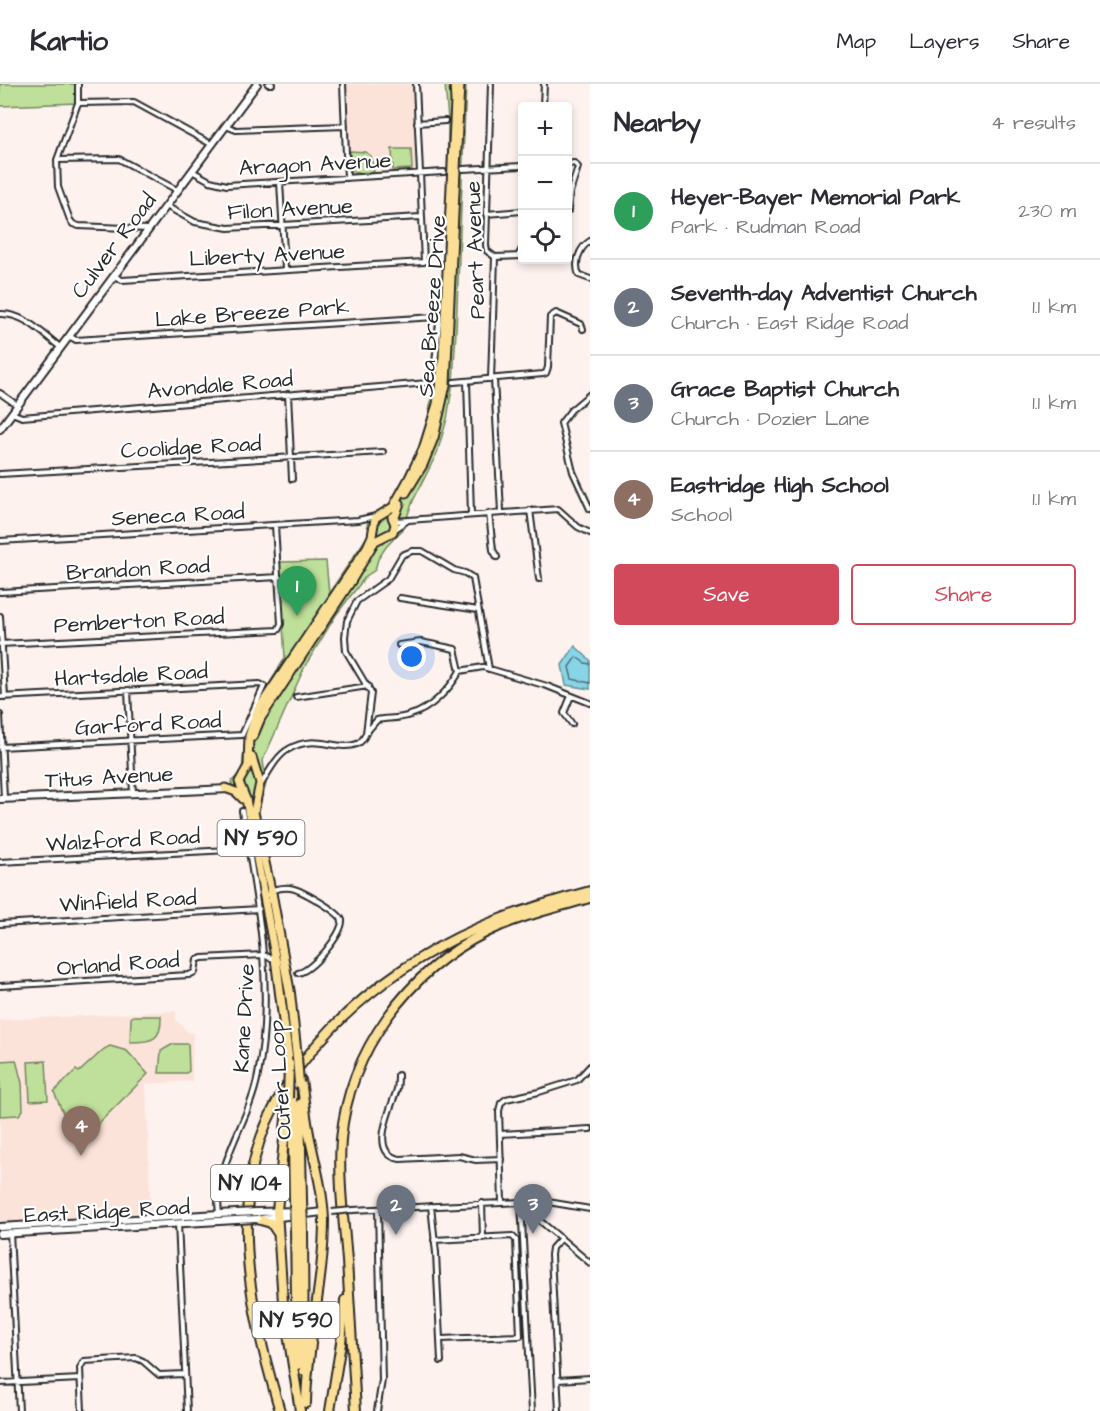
<!DOCTYPE html>
<meta charset="utf-8">
<style>
:root{--surface:#fff;--page:#f2f2f3;--text:#2b2b33;--muted:#7c7c81;--line:#e1e1e2;--accent:#d1495b}
body{margin:0;font-family:"Architects Daughter",sans-serif;background:var(--page);color:var(--text)}
.controls{position:absolute;right:18px;top:18px;display:grid;overflow:hidden;border-radius:6px;box-shadow:0 3px 9px #0003}
.controls button{width:54px;height:54px;display:grid;place-items:center;padding:0;border:0;border-bottom:2px solid var(--line);background:var(--surface);color:var(--text);font:30px sans-serif}
.you{position:absolute;left:412px;top:573px;width:21px;height:21px;margin:-15px;border:4px solid #fff;border-radius:50%;background:#1a73e8;box-shadow:0 0 0 9px #1a73e833}
.badge{display:grid;place-items:center;width:39px;height:39px;border-radius:50%;background:var(--accent);color:#fff;font-size:20px;font-weight:700}
.pin{position:absolute;translate:-50% -50px;filter:drop-shadow(0 2px 3px #0008)}
.pin::after{content:'';position:absolute;top:32px;width:21px;height:18px;background:inherit;clip-path:polygon(0 0,100% 0,50% 100%)}
.list{margin:0;padding:0;list-style:none}
h2{display:flex;justify-content:space-between;align-items:center;height:78px;margin:0;padding:0 24px;font-size:26px}
h2 small{font-size:20px;font-weight:400;color:var(--muted)}
.list li{display:grid;grid-template-columns:39px 1fr auto;gap:18px;align-items:center;box-sizing:border-box;height:96px;padding:0 24px;border-top:2px solid var(--line)}
.list b{display:block;font-size:22px;white-space:nowrap}
.list p{margin:0;font-size:20px;white-space:nowrap;color:var(--muted)}
.list em{font-size:20px;font-style:normal;color:var(--muted)}
.actions{display:flex;gap:12px;padding:18px 24px}
.actions a{flex:1;padding:14px 0;border:2px solid var(--accent);border-radius:6px;text-align:center;font-size:21px;color:var(--accent)}
.actions .main{background:var(--accent);color:#fff}
.icon{flex:none;width:33px;height:33px;fill:none;stroke:currentColor;stroke-width:2;stroke-linecap:round;stroke-linejoin:round}
.map{position:relative;flex:none;width:590px;height:1327px;overflow:hidden}
header{display:flex;align-items:center;gap:36px;box-sizing:border-box;height:84px;padding:0 30px;background:var(--surface);border-bottom:2px solid var(--line)}
header strong{font-size:28px}
nav{display:flex;gap:33px;margin-inline-start:auto;font-size:21px}
main{display:flex}
aside{flex:1;background:var(--surface)}
.map>svg:first-child{display:block}
</style>
<header>
<strong>Kartio</strong>
<nav><a>Map</a><a>Layers</a><a>Share</a></nav>
</header>
<main>
<div class="map">
<svg width="590" height="1327" viewBox="0 0 590 1327">
<rect width="100%" height="100%" fill="#fdf2ee"/>
<filter id="ink" filterUnits="userSpaceOnUse"><feTurbulence type="fractalNoise" baseFrequency=".0167" numOctaves="2"/><feDisplacementMap in="SourceGraphic" scale="12" xChannelSelector="R" yChannelSelector="G"/><feConvolveMatrix kernelMatrix="1 2 1 2 8 2 1 2 1" color-interpolation-filters="sRGB"/></filter>
<g filter="url(#ink)">
<path fill="#fbe3da" d="M347,0H413L416,83L413,87L352,91L349,89Z
M176,927V936L189,949H193L192,997L146,1000L151,1132L0,1140V936Z"/>
<path fill="#bfe09a" stroke="#758662" stroke-width="1.5" d="M0,0H78V19L0,22Z
M445,0H466L456,247L453,298L447,335L437,369L413,417L402,446L386,463L378,475L375,486L366,492L336,531L305,582L263,676L266,700L263,711L249,714L235,709L231,698L242,687L246,646L263,610L285,574L279,478L326,477L329,509L369,450L370,445L367,442L369,431C374,429 382,428 386,424C397,415 422,359 426,344C431,327 428,311 439,294L447,120L448,35Z
M392,65H411L412,85L393,86Z
M350,67L365,68L371,72L374,88L354,89L351,86Z
M133,932H161C162,957 151,958 130,958L131,934Z
M173,960H188L189,987L186,989H159L161,967Z
M110,962L127,967L148,990L88,1050C83,1045 76,1044 71,1039C62,1032 59,1018 54,1008L76,986L79,988L104,965Z
M16,976L22,999L23,1026L19,1031L0,1032V977Z
M46,977L48,1016L30,1017L28,978Z"/>
<path fill="#88d5e7" stroke="#63919c" stroke-width="1.5" d="M575,562L590,576V605L566,601L562,581Z"/>
<g fill="none" stroke-linecap="round" stroke-linejoin="round">
<path stroke="#506f76" stroke-width="1.5" d="M590,580L585,579L576,573L569,583L572,595L590,599"/>
<g stroke="#2b2b2b" stroke-width="8">
<path id="street" d="M78,0V19L57,76L58,103L70,136L73,140L79,142L148,145
M268,0H272
M343,0L347,94
M491,0L486,161L487,167L495,173
M78,19L134,18L211,60
M543,22L544,0
M417,39L445,37
M226,42L236,46L345,42
M57,76L119,75L177,106
M568,80L574,79L578,83L570,108L568,127
M463,85L522,82
M192,87L210,97L227,101L444,88
M280,98L285,185
M166,122L195,138L228,144L421,133
M486,130L522,127
M590,157C579,164 574,179 579,191L590,195
M518,172L522,165
M495,173L522,172
M114,192L122,196L424,178L416,0
M0,230C24,229 42,249 60,263
M491,295L495,173
M494,295L501,428
M467,297L471,430
M454,298L543,290L546,289L548,283L550,233L556,229L581,240L583,245
M0,309L17,321
M288,310L292,395
M590,310L571,326L561,339L573,388L590,425
M12,329L22,333L57,330L428,299L431,297L434,290L439,238L438,234L435,233L76,256L69,252
M0,390L383,368
M530,426L539,495
M489,429L493,466L497,473
M395,437L558,425L578,443L590,449
M394,446L408,436
M0,457L358,436L376,432
M0,508L279,493
M400,514L478,526
M0,532L5,613
M0,560L278,546L281,540L275,441
M399,561L421,558L455,565L460,587
M460,587L483,583L547,602L590,619
M128,606L133,709
M571,612L564,629L572,640
M0,613L260,600L264,602L242,651L0,663
M296,613L368,602
M0,631L4,714
M366,649L377,636C388,634 400,635 410,631C430,626 450,605 460,587
M260,702C268,690 276,672 289,665C316,649 337,668 357,660C362,658 364,654 366,649L371,609L346,567L345,553L347,537L357,517L388,495L402,471L412,467H422L454,486L465,489L473,494L489,585
M0,778L248,765
M271,806C277,805 284,803 290,804C300,805 338,827 342,836C343,850 312,887 298,889
M0,840L259,825
M0,902L189,891L195,888L197,876L202,874L263,871L274,875
M398,991C398,995 398,1000 397,1005C392,1023 367,1070 400,1075L459,1072L476,1076L501,1075
M500,1050L590,1045
M502,1118L499,1027L501,1019L506,1015L539,1008L577,996L590,982
M521,1118L532,1327
M533,1118L539,1136L590,1179
M482,1119L483,1154
M431,1122L436,1169L441,1277
M353,1126L542,1117L590,1125
M219,1131C218,1120 217,1109 220,1099C228,1061 251,1029 258,991C275,903 257,814 242,727
M178,1139L187,1327
M10,1148L19,1327
M434,1156L512,1152L516,1156L520,1252L441,1255
M558,1296L590,1294
M0,1299L80,1295
M82,1327L80,1284L84,1277L136,1274L143,1277L159,1291L185,1290
M377,1327L382,1296L378,1125
M559,1327L551,1171L552,1164L561,1154"/>
</g>
<g stroke="#2b2b2b" stroke-width="10">
<path id="secondary" d="M0,345L257,0
M0,715L229,705
M257,1128L299,1127
M261,1135L323,1128
M0,1143L236,1129
M0,1150L236,1136"/>
</g>
<g stroke="#2b2b2b" stroke-width="11">
<path id="primary" d="M406,409L423,381L434,354L446,301L460,0
M394,436L400,419
M253,653L261,634L352,496L375,457L393,448L395,440L392,433
M252,673L260,699L254,728L271,806
M225,704L236,708L243,715
M276,878L246,715L239,698L248,682L249,652L257,627L367,463L372,452L375,434L393,423L408,396L423,365L437,320L443,273L455,17L454,0"/>
</g>
<g stroke="#2b2b2b" stroke-width="12">
<path id="highway" d="M271,806L290,909L297,973
M276,878L289,980
M301,996C304,1016 306,1036 310,1055C316,1083 323,1108 324,1136C324,1198 307,1258 306,1319
M292,1008L294,1115
M288,1014L277,1127L283,1218L300,1327
M300,1020L302,1115
M257,1135L271,1139L277,1148
M295,1145L297,1281
M303,1145L304,1287
M280,1327C258,1253 239,1176 250,1098C266,983 376,888 478,844C514,828 552,817 590,807
M330,1327L341,1259L345,1216
M356,1327C353,1277 350,1227 347,1177C344,1137 338,1096 341,1055C349,967 408,887 487,848C519,832 555,824 590,814"/>
</g>
<use href="#street" stroke="#fff" stroke-width="4"/>
<use href="#secondary" stroke="#fff" stroke-width="6"/>
<use href="#primary" stroke="#fbdf96" stroke-width="7"/>
<use href="#highway" stroke="#fbdf96" stroke-width="8"/>
<g stroke="#2b2b2b" stroke-width="8" stroke-linecap="butt">
<path id="street-bridge" d="M332,1128L353,1126"/>
</g>
<g stroke="#2b2b2b" stroke-width="10" stroke-linecap="butt">
<path id="secondary-bridge" d="M236,1129L257,1128
M236,1136L257,1135"/>
</g>
<g stroke="#2b2b2b" stroke-width="12" stroke-linecap="butt">
<path id="highway-bridge" d="M297,973L299,999
M288,1014L289,980
M294,1115L295,1145
M302,1115L303,1145"/>
</g>
<use href="#street-bridge" stroke="#fff" stroke-width="4"/>
<use href="#secondary-bridge" stroke="#fff" stroke-width="6"/>
<use href="#highway-bridge" stroke="#fbdf96" stroke-width="8"/>
</g>
</g>
<g text-anchor="middle" stroke-width="4.5" stroke-linejoin="round" paint-order="stroke">
<g fill="#fff" stroke="#6b6b6b" stroke-width="1.5">
<rect x="217.5" y="736" width="87" height="36" rx="4.5"/>
<rect x="211" y="1081" width="78" height="36" rx="4.5"/>
<rect x="252.5" y="1218" width="87" height="36" rx="4.5"/>
</g>
<g font-size="21" font-weight="bold" fill="#2b2b2b">
<text x="261" y="761">NY 590</text>
<text x="250" y="1106">NY 104</text>
<text x="296" y="1243">NY 590</text>
</g>
<g font-size="22" fill="#2b2b2b" stroke="#fff">
<text transform="translate(315 79) rotate(-3)" y="8">Aragon Avenue</text>
<text transform="translate(290 124) rotate(-3)" y="8">Filon Avenue</text>
<text transform="translate(113 161) rotate(-53)" y="8">Culver Road</text>
<text transform="translate(474 166) rotate(-92)" y="8">Peart Avenue</text>
<text transform="translate(267 170) rotate(-3)" y="8">Liberty Avenue</text>
<text transform="translate(431 222) rotate(-86)" y="8">Sea Breeze Drive</text>
<text transform="translate(252 228) rotate(-4)" y="8">Lake Breeze Park</text>
<text transform="translate(220 300) rotate(-5)" y="8">Avondale Road</text>
<text transform="translate(191 362) rotate(-3)" y="8">Coolidge Road</text>
<text transform="translate(178 430) rotate(-3)" y="8">Seneca Road</text>
<text transform="translate(138 484) rotate(-3)" y="8">Brandon Road</text>
<text transform="translate(139 536) rotate(-3)" y="8">Pemberton Road</text>
<text transform="translate(131 590) rotate(-3)" y="8">Hartsdale Road</text>
<text transform="translate(148 639) rotate(-3)" y="8">Garford Road</text>
<text transform="translate(109 692) rotate(-3)" y="8">Titus Avenue</text>
<text transform="translate(123 755) rotate(-3)" y="8">Walzford Road</text>
<text transform="translate(128 816) rotate(-3)" y="8">Winfield Road</text>
<text transform="translate(118 879) rotate(-4)" y="8">Orland Road</text>
<text transform="translate(243 934) rotate(-87)" y="8">Kane Drive</text>
<text transform="translate(279 996) rotate(-94)" y="8">Outer Loop</text>
<text transform="translate(107 1126) rotate(-3)" y="8">East Ridge Road</text>
</g>
</g>
</svg>
<div class="controls">
<button>+</button>
<button>−</button>
<button><svg class="icon" aria-label="locate" viewBox="0 0 24 24"><circle cx="12" cy="12" r="6"/><path d="M12 2v4M12 18v4M2 12h4M18 12h4"/></svg></button>
</div>
<div class="you"></div>
<div class="pin badge" style="left:297px;top:532px;background:#2e9e5b">1</div>
<div class="pin badge" style="left:396px;top:1151px;background:#6b7280">2</div>
<div class="pin badge" style="left:533px;top:1150px;background:#6b7280">3</div>
<div class="pin badge" style="left:81px;top:1072px;background:#8d6e63">4</div>
</div>
<aside>
<h2>Nearby<small>4 results</small></h2>
<ul class="list">
<li><span class="badge" style="background:#2e9e5b">1</span><div><b>Heyer-Bayer Memorial Park</b><p>Park · Rudman Road</p></div><em>230 m</em></li>
<li><span class="badge" style="background:#6b7280">2</span><div><b>Seventh-day Adventist Church</b><p>Church · East Ridge Road</p></div><em>1.1 km</em></li>
<li><span class="badge" style="background:#6b7280">3</span><div><b>Grace Baptist Church</b><p>Church · Dozier Lane</p></div><em>1.1 km</em></li>
<li><span class="badge" style="background:#8d6e63">4</span><div><b>Eastridge High School</b><p>School</p></div><em>1.1 km</em></li>
</ul>
<div class="actions"><a class="main">Save</a><a>Share</a></div>
</aside>
</main>
